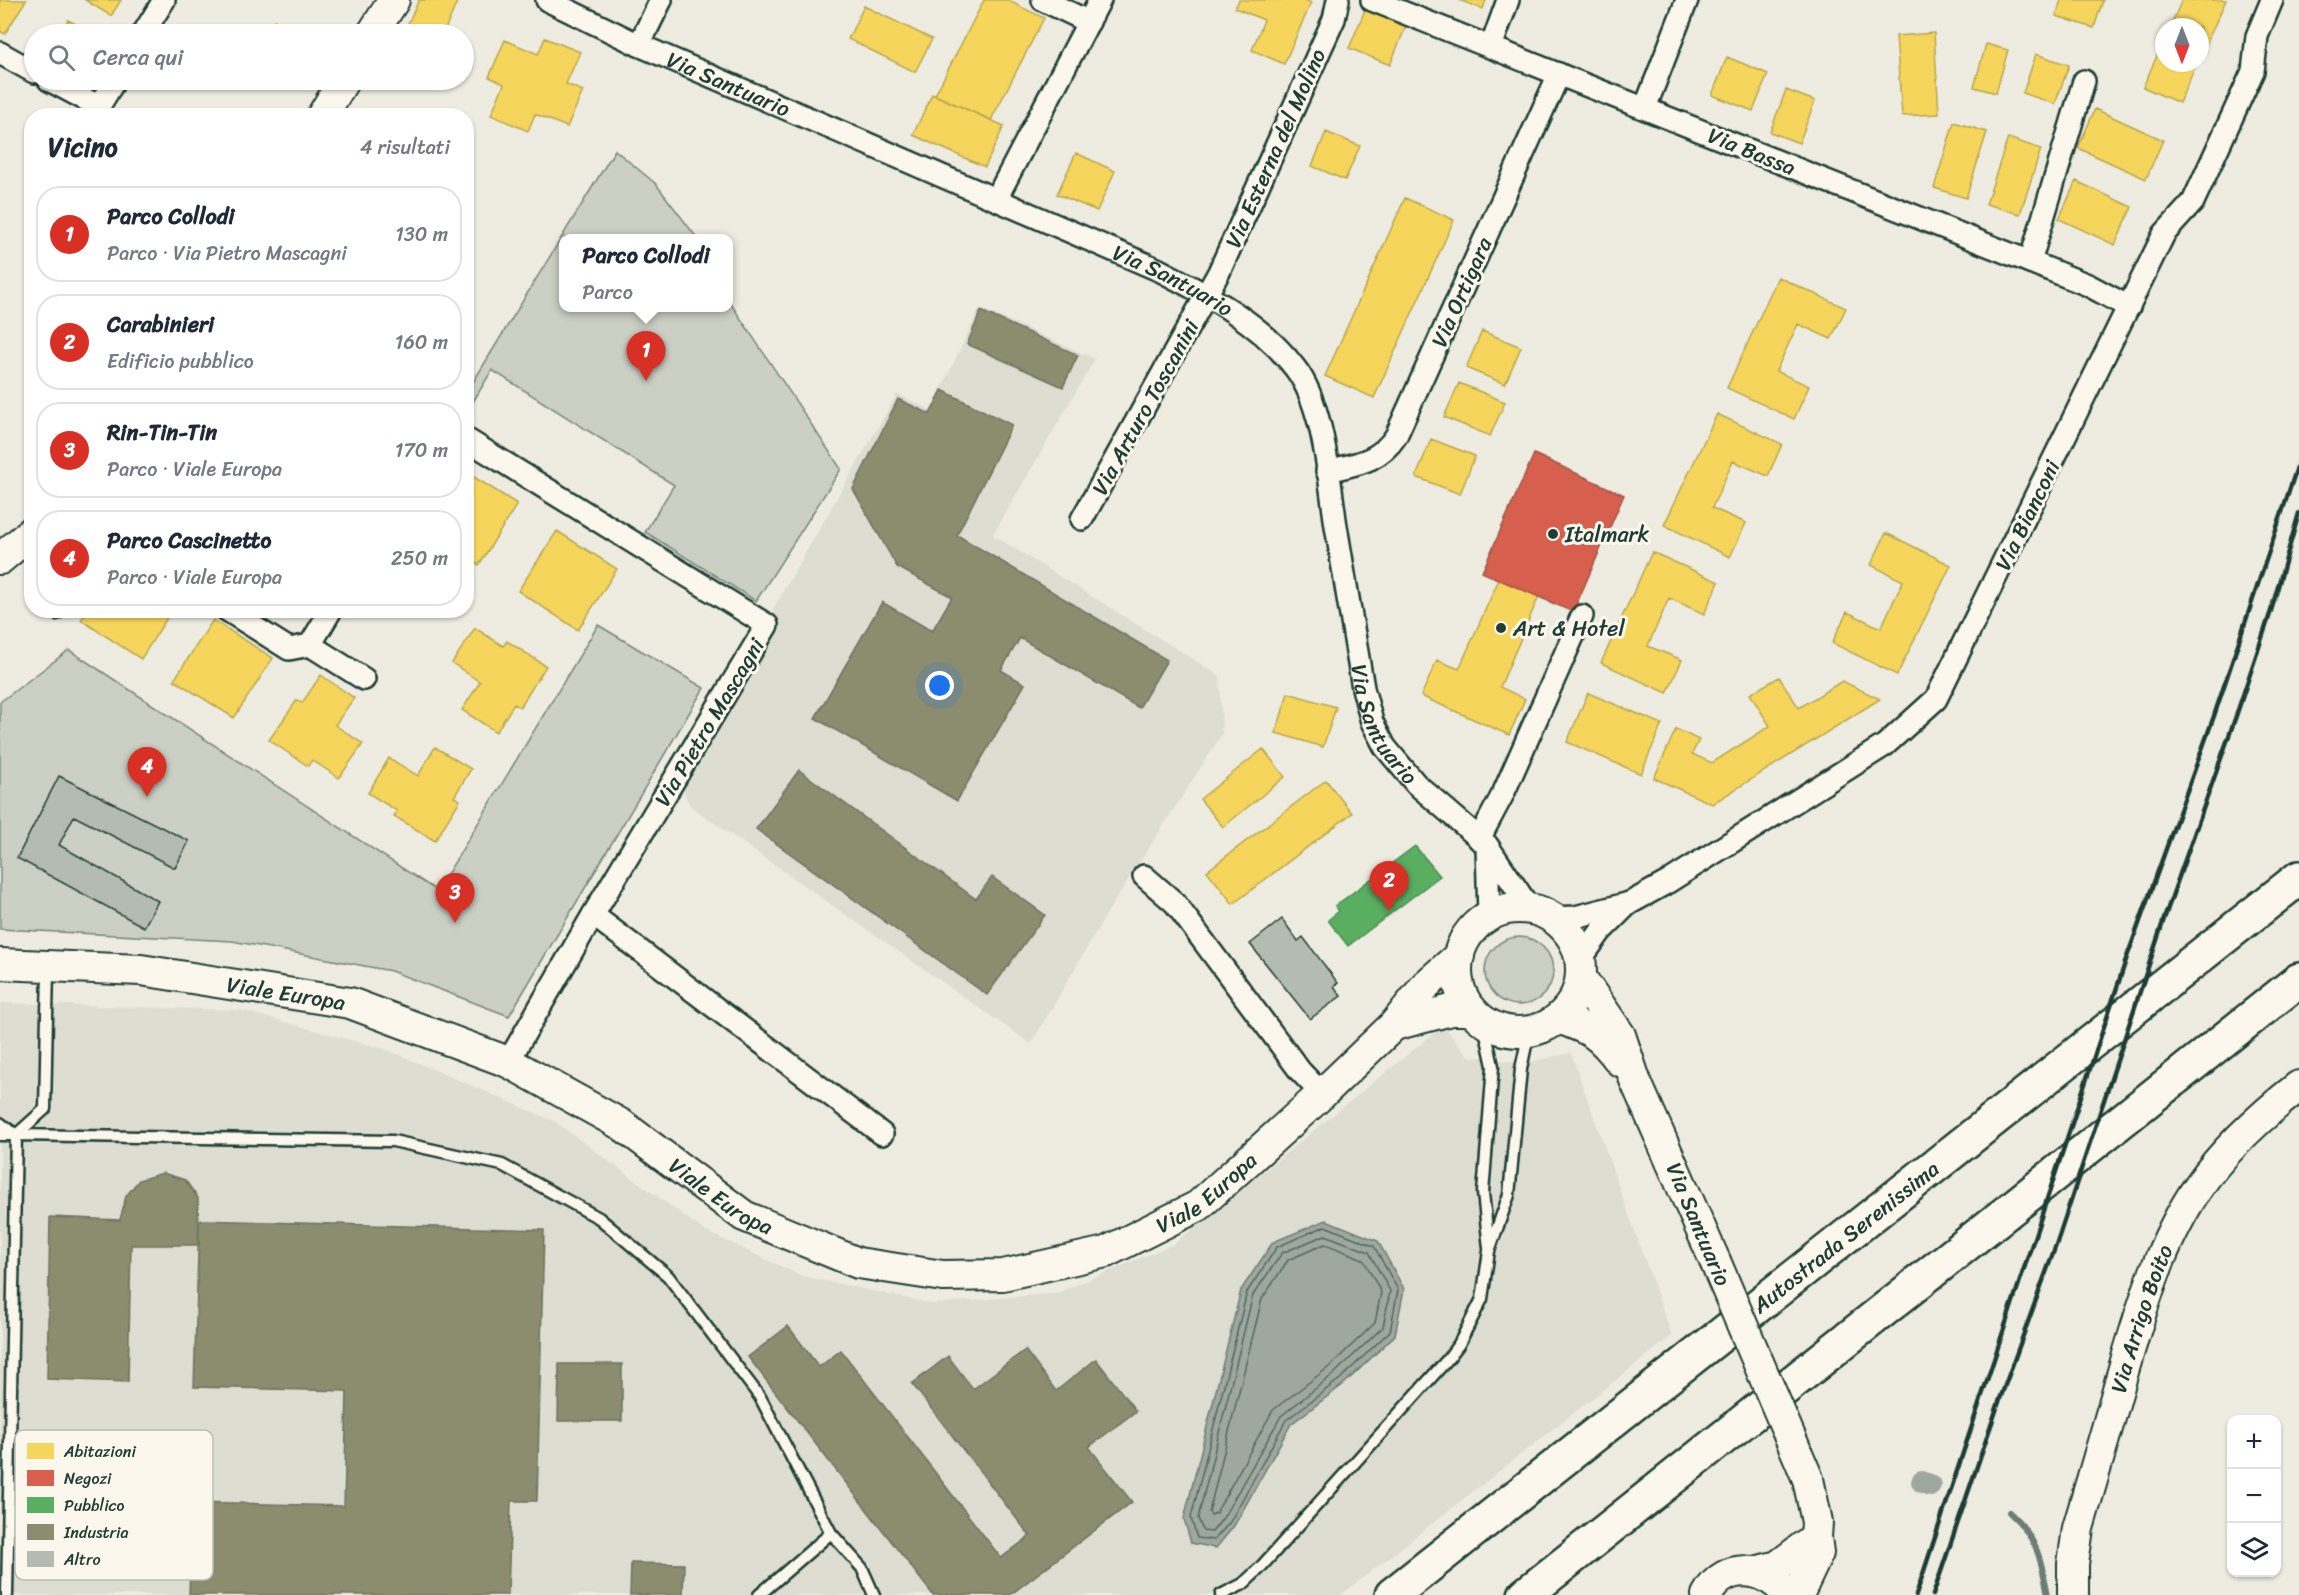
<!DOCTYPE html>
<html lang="it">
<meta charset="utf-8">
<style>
:root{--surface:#fff;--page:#f2f2f3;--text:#1f2937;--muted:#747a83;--line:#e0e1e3;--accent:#d93025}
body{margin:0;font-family:Sriracha,sans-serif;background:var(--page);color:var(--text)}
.controls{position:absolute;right:18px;bottom:18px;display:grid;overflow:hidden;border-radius:12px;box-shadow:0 2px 4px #0004}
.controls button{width:54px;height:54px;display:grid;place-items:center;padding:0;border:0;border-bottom:2px solid var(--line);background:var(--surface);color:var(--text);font:30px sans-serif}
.compass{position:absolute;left:2155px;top:18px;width:54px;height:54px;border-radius:50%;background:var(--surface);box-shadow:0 2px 4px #0004;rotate:180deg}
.you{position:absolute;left:940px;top:686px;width:21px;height:21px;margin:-15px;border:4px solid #fff;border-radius:50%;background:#1a73e8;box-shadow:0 0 0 9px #1a73e833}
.badge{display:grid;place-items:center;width:39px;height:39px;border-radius:50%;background:var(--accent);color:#fff;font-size:20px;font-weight:700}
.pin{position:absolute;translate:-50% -50px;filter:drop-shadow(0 2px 3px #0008)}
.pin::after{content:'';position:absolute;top:32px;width:21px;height:18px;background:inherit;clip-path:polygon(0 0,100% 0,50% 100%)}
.popup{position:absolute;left:559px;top:234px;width:174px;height:78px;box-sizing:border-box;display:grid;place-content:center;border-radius:12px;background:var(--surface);filter:drop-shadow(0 2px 4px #0005);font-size:20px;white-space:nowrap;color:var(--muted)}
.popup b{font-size:22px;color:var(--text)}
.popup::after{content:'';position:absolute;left:50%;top:100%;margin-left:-12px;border:12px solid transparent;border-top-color:var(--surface)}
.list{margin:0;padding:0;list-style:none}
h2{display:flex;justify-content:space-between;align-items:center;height:78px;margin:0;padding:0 24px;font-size:26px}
h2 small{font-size:20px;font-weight:400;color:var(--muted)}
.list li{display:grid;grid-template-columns:39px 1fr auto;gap:18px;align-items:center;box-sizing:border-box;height:96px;margin:0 12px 12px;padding:0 12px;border:2px solid var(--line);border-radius:24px}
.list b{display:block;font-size:22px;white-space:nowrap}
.list p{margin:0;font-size:20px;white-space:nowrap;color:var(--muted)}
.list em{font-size:20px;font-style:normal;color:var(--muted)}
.icon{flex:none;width:33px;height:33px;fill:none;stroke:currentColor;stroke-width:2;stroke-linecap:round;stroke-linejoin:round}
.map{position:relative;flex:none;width:2299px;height:1595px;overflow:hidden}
.search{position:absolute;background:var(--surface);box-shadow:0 2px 4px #0004;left:24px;top:24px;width:450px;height:66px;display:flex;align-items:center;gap:15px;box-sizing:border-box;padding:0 21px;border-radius:33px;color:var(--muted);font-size:22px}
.panel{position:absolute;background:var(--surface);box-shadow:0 2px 4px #0004;left:24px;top:108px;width:450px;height:510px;border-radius:24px}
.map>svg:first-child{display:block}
</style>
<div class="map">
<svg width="2299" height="1595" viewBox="0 0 2299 1595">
<rect width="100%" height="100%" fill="#eeece1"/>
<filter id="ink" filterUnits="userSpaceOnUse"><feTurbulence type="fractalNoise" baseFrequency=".0167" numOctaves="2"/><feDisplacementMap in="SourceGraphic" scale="12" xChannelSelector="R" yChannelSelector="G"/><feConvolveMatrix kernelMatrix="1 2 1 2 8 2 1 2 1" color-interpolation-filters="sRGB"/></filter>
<g filter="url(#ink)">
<path fill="#ddddd2" d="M980,308L1095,359L993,535L1220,676L1222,734L1107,913L1031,1044L690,806L677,776L897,394L931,410Z
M0,1003L240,1010L388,1050L554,1121L705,1231L802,1276L933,1304L1057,1293L1174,1244L1443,1026L1469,1056L1524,1063L1571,1053L1672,1336L1341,1595H0Z"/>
<path fill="#cbcfc4" stroke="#75867c" stroke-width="1.5" d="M615,150L656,184L697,238H564V308H728L729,301L841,469L756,601L645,532L674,485L492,370L467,412V392Z
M598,625L704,688L509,1016L391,971L232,941L0,929V702L69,650L437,891Z
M1485 971a34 34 0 1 1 68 0a34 34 0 1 1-68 0Z"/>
<path fill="#9fa89f" stroke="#6c7d74" stroke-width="1.5" d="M1326,1220L1378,1241L1404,1289L1395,1335L1344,1384L1291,1424L1234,1526L1216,1548L1191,1543L1184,1519L1241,1290L1273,1242Z"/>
<path fill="#f6d55c" stroke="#b6a750" stroke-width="1.5" d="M0,0H26L5,34L0,31Z
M85,0H121L111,16Z
M419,0H458L443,34H403Z
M984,0H1007L1044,18L991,120L935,95Z
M1239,0H1305L1311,3L1284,64L1252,50L1264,20L1235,8Z
M1459,0H1486L1483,9Z
M2061,0H2103L2094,28L2056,16Z
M2182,0H2226L2200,57V27H2170Z
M864,6L932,39L915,72L848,39Z
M1365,10L1406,26L1390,65L1349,48Z
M68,20L95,34H60Z
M274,20L300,34H265Z
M1934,33L1939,114L1902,116L1896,36Z
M545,38L580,52L566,84L583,91L567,127L535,114L528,131L491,115L504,84L489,77L505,40L538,54Z
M2164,40V63H2197L2179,103L2143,87Z
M1986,44L2008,50L1996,93L1974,87Z
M2036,54L2069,65L2055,104L2023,93Z
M1727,57L1768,74L1753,111L1712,95Z
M1786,90L1815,101L1799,143L1770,132Z
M932,94L1004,126L985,167L913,135Z
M2095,109L2163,140L2146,179L2078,148Z
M1954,122L1987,132L1966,198L1934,188Z
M1326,132L1360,146L1345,180L1312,166Z
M2008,138L2041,149L2020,214L1986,204Z
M1076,153L1115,171L1097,211L1057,194Z
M2076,181L2132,207L2115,245L2059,219Z
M1405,198L1454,220L1374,398L1325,376Z
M1778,277L1846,308L1831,339L1798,324L1776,371L1809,386L1794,419L1727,388Z
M1482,331L1521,347L1505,384L1466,368Z
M1459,383L1505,402L1490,436L1444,417Z
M1717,414L1782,444L1768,476L1733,461L1712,508L1746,523L1730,557L1664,525Z
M1431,439L1475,456L1460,494L1416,477Z
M466,472L517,504L479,565L466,557Z
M557,531L617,569L578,630L518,591Z
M1886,533L1951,565L1897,675L1832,643L1847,612L1881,628L1903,581L1871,565Z
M1652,552L1719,582L1704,614L1669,598L1648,646L1682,660L1667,693L1601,663Z
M1499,579L1539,596L1500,687L1525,699L1509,735L1421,696L1437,660L1459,669Z
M88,610H172L141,659L81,620Z
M213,620L273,658L234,718L174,680Z
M475,628L503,646L507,641L546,666L520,707L514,704L496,732L462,710L480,682L452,663Z
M321,675L354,698L335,725L363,744L339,778L312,760L308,766L269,740L297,700L302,703Z
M1779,677L1799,708L1842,681L1880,699L1712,804L1654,778L1676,729L1699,740L1692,754L1712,763L1770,726L1750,694Z
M1288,693L1336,707L1323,747L1276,733Z
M1588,693L1662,724L1641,774L1567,742Z
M435,747L471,769L454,797L460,800L435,841L394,816L397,811L368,793L389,758L418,776Z
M1263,749L1285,777L1223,827L1200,799Z
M1326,780L1352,813L1233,904L1207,871Z"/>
<path fill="#d6604d" stroke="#9f5646" stroke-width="1.5" d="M1534,454L1624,495L1573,612L1482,572Z"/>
<path fill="#5aae61" stroke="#488c54" stroke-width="1.5" d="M1415,846L1440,876L1348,946L1328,920L1339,911L1335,906Z"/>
<path fill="#8c8c6e" stroke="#6b745d" stroke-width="1.5" d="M981,311L1078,355L1063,387L967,344Z
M942,390L1012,425L957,535L1167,660L1139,708L1020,638L1001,670L1025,684L957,801L815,718L882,602L932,631L952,597L897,567L853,489L898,399L930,414Z
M799,770L976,899L992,877L1045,915L987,995L756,829Z
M163,1173L185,1180L198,1198L199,1245H131L128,1382L47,1379L50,1217L120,1220L126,1196L139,1180Z
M199,1220L544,1230L537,1501H511L508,1595H189L192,1502L344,1506L347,1391L194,1387Z
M788,1326L819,1367L841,1350L1001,1558L1030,1536L912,1384L948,1356L973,1389L1025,1350L1056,1391L1096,1359L1136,1411L1089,1447L1132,1502L1010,1595H933L748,1357Z
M559,1364H622V1421H558Z
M631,1563L684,1564L683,1595H630Z"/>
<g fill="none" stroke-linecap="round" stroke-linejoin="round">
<path stroke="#52685f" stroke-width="1.5" d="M1325,1226L1374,1246L1398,1290L1390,1331L1340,1379L1286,1420L1230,1522L1214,1540L1197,1538L1191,1518L1247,1292L1277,1247Z
M1325,1235L1369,1252L1390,1291L1383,1327L1335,1373L1281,1416L1223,1518L1212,1532L1203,1531L1198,1518L1253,1295L1282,1253Z
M1325,1244L1363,1259L1381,1292L1375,1323L1329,1367L1273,1410L1216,1513L1211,1515L1209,1512L1262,1299L1288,1260Z"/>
<path stroke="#6c7d74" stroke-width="6" d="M2009,1512C2037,1537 2041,1559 2048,1595"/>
<path stroke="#9fa89f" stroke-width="22" d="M1922,1482L1930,1485"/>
</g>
<path fill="#b4bbb0" stroke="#1f3d34" stroke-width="1.5" d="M59,776L189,841L175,868L74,816L59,845L158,901L144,927L17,858Z
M1282,919L1298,941L1303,937L1338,983L1334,986L1341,996L1310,1019L1250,944Z"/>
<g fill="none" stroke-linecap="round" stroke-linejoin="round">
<g stroke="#1f3d34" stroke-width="15">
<path id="lane" d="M57,614L59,610
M1483,1020L1493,1066L1483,1193L1489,1248
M0,1123L16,1135L393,1141L502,1165L599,1218L668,1276L760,1397L831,1533L862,1568L874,1595
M0,1135H16
M7,1595L16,1135L45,1109L48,969
M759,1595L831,1533
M1221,1595L1243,1584L1260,1568L1447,1360L1459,1344L1482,1299L1489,1251L1509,1195L1521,1069L1529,1031"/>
</g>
<g stroke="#1f3d34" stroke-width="26">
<g id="street">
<path id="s1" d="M547,0L639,45L1159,270C1208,295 1261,323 1295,368C1324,405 1329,480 1336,526C1345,580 1354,634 1363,688L1372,722L1385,747L1416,784L1487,845L1530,909"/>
<path d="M1043,0L1089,22"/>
<path d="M1372,0L2088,285L2129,307"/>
<path d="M143,34L164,0"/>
<path d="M639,45L661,0"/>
<path d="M1491,47L1508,0"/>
<path d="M0,53L34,72"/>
<path d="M49,80L98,106"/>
<path d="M1645,108L1687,0"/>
<path d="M93,116L115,80"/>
<path d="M996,199L1100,0"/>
<path d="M2030,262L2084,81"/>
<path d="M466,439L767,625L593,915L508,1062"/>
<path d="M1327,471C1356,464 1379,462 1396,436L1559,74"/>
<path d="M1082,519L1219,272L1334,19L1338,0"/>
<path d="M227,610L289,649L310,645L331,610"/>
<path d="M310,645L364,679"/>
<path d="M1479,839L1503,794L1582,616"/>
<path d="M1487,846L1489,916"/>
<path d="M1144,876L1175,903L1300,1071L1322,1094"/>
<path d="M593,915L882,1134"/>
<path d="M1552,918L1575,917L1630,903L1668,882L1885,745L1936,699L2164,234L2193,202L2253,71L2257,36L2272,0"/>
<path d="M1581,959L1601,931L1629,903"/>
</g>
</g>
<g stroke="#1f3d34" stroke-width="34">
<g id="secondary">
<path d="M372,34L394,0"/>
<path d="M322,116L344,80"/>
<path d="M0,559L32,532"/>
<circle cx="1519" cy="970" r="62"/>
<path id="s2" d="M0,964L141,970L350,1003L508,1062L622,1125L744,1216L858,1263L943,1276L1003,1275L1106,1252L1198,1206L1322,1094L1394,1025L1426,985L1459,956"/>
<path d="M1581,978L1620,1035L1635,1080L1715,1261"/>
<path d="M1559,1018C1591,1030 1599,1033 1620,1061"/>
<path d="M1394,1025L1451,1010H1472"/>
<path d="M1755,1572L1778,1566L1816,1537"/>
<path d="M1707,1595C1725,1560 1768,1567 1787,1595"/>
<path d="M1798,1595L1818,1553L1816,1537L1817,1522L1808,1479"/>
<path id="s3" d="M2073,1595V1564L2078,1528C2093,1477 2108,1426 2122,1375C2141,1310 2160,1242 2199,1186C2226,1147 2262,1115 2299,1086"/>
</g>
</g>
<g stroke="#1f3d34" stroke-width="38">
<g id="highway">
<path id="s4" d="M1392,1595L2299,878"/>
<path d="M1525,1595L2299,980"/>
</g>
</g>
<use href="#lane" stroke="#fbf7ec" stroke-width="10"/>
<use href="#street" stroke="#fbf7ec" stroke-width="21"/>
<use href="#secondary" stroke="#fbf7ec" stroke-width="30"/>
<use href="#highway" stroke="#fbf7ec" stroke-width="33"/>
<path stroke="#1f3d34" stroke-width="4.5" d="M1916,1595L2127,957L2214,716L2299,461
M1933,1595L2000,1399L2056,1245L2164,919L2236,716L2271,611L2299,513"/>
<g stroke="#1f3d34" stroke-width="34" stroke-linecap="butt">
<path id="secondary-bridge" d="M1715,1261L1808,1479"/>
</g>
<use href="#secondary-bridge" stroke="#fbf7ec" stroke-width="30"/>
</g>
</g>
<g fill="#1f3d34" stroke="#fbf7ec" stroke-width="2">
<circle cx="1553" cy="534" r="6"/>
<circle cx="1501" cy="628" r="6"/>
</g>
<g text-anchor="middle" stroke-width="6" stroke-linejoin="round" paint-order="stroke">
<g font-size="22" fill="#1f3d34" stroke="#fbf7ec">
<text dy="8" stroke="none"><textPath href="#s1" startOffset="200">Via Santuario</textPath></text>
<text transform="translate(1275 148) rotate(-66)" y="8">Via Esterna del Molino</text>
<text transform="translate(1752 151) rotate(22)" y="8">Via Bassa</text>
<text dy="8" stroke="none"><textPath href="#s1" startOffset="686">Via Santuario</textPath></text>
<text transform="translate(1461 292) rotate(-66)" y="8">Via Ortigara</text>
<text transform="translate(1145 407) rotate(-61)" y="8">Via Arturo Toscanini</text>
<text transform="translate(2027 515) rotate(-64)" y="8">Via Bianconi</text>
<text dy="8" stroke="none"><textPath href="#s1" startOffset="1209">Via Santuario</textPath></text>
<text transform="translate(709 722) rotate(-59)" y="8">Via Pietro Mascagni</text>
<text dy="8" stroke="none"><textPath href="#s2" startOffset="288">Viale Europa</textPath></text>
<text dy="8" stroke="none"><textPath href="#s2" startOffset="1296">Viale Europa</textPath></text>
<text dy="8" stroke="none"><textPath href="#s2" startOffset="774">Viale Europa</textPath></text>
<text transform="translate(1699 1224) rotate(67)" y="8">Via Santuario</text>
<text dy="8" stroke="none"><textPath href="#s4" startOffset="578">Autostrada Serenissima</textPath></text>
<text dy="8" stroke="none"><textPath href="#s3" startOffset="286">Via Arrigo Boito</textPath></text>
</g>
<g font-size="22" fill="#1f3d34" stroke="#fbf7ec" text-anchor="start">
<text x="1565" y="542">Italmark</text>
<text x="1513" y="636">Art &amp; Hotel</text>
</g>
</g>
<rect x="15" y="1430" width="198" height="150" rx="9" fill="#fbf7ec" stroke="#b9bfb5" stroke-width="1.5"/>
<rect x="27" y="1443" width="27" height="16" fill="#f6d55c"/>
<rect x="27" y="1470" width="27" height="16" fill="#d6604d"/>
<rect x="27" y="1497" width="27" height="16" fill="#5aae61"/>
<rect x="27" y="1524" width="27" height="16" fill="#8c8c6e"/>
<rect x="27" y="1551" width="27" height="16" fill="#b4bbb0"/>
<g font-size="16" fill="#1f3d34">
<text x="64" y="1457">Abitazioni</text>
<text x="64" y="1484">Negozi</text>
<text x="64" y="1511">Pubblico</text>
<text x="64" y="1538">Industria</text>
<text x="64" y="1565">Altro</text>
</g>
</svg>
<div class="controls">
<button>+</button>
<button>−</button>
<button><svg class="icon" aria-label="layers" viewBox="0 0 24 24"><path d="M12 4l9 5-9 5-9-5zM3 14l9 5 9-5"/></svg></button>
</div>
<svg class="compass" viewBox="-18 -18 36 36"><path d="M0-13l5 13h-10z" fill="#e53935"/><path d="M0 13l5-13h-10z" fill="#747a83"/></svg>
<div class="you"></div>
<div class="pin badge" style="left:646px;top:381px">1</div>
<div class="popup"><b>Parco Collodi</b>Parco</div>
<div class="pin badge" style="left:1389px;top:911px">2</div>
<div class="pin badge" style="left:455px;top:923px">3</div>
<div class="pin badge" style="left:147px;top:797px">4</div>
<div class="search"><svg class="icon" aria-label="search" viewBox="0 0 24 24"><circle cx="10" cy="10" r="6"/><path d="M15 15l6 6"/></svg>Cerca qui</div>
<section class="panel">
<h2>Vicino<small>4 risultati</small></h2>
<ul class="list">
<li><span class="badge">1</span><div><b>Parco Collodi</b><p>Parco · Via Pietro Mascagni</p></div><em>130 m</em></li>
<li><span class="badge">2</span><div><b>Carabinieri</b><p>Edificio pubblico</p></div><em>160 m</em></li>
<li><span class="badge">3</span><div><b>Rin-Tin-Tin</b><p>Parco · Viale Europa</p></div><em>170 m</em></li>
<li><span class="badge">4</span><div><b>Parco Cascinetto</b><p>Parco · Viale Europa</p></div><em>250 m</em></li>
</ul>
</section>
</div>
